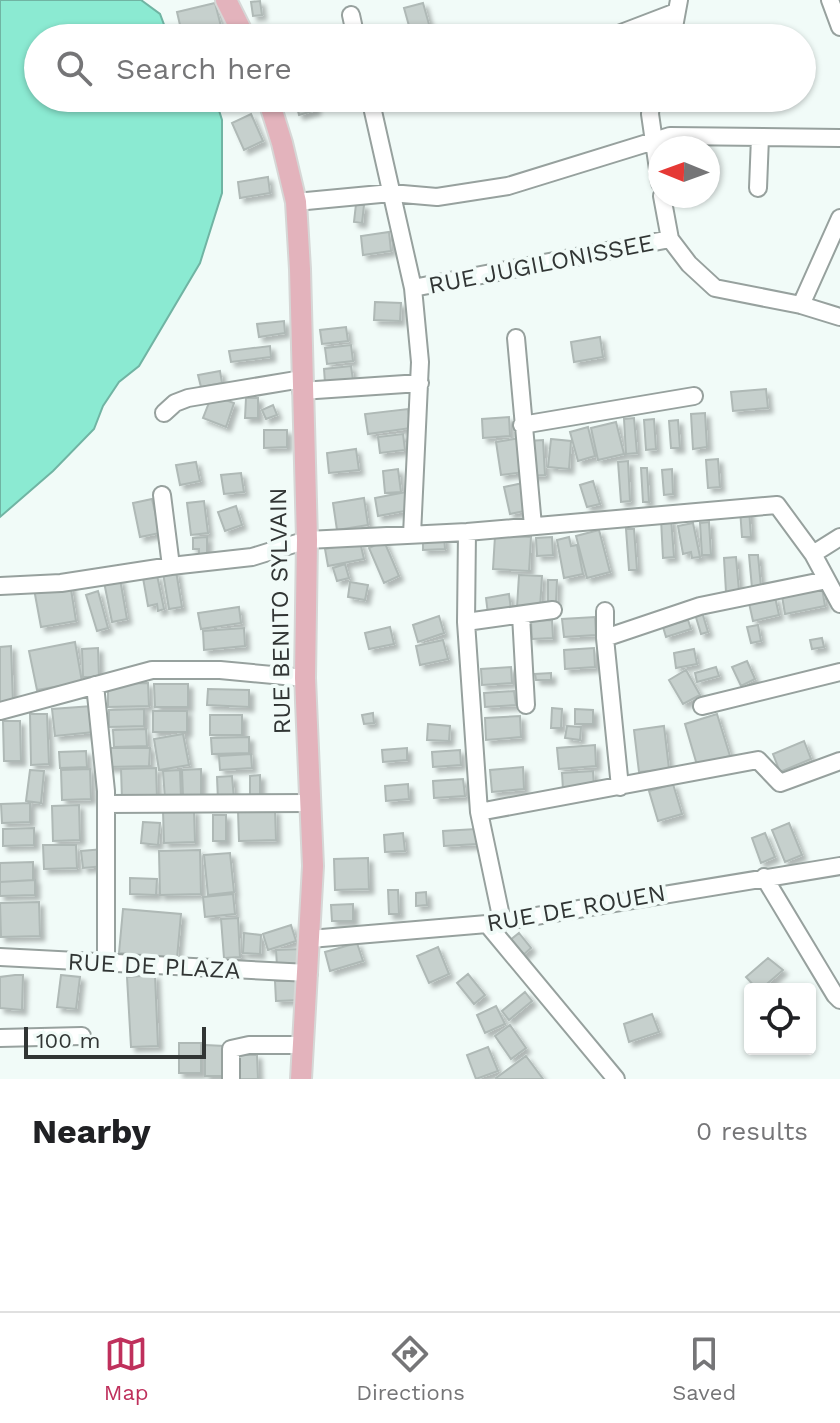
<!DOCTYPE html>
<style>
:root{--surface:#fff;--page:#f6f6f6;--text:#202124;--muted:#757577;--line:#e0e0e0;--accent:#bf305c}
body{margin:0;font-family:"Work Sans",sans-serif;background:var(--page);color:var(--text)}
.controls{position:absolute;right:24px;bottom:24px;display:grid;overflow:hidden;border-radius:8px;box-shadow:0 2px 6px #0004}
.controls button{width:72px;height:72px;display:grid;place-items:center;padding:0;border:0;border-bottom:2px solid var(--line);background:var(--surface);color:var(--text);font:40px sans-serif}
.compass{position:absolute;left:648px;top:136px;width:72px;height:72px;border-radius:50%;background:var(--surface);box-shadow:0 2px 6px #0004;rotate:271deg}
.scale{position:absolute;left:24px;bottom:20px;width:182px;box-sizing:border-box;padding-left:8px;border:4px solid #313534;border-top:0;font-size:22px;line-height:28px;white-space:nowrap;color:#313534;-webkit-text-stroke:6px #f1fbf8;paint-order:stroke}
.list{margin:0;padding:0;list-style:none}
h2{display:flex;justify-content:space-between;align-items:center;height:104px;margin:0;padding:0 32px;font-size:34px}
h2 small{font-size:26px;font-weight:400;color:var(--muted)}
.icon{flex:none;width:44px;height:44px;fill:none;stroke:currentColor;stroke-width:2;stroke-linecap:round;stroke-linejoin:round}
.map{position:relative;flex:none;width:840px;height:1079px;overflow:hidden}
.search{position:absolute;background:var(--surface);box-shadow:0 2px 6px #0004;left:24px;right:24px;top:24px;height:88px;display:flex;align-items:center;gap:20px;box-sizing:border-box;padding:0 28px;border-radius:44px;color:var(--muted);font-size:30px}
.sheet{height:232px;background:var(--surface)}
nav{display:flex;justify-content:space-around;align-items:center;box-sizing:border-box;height:112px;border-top:2px solid var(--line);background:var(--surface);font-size:22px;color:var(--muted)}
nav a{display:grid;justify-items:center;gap:4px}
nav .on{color:var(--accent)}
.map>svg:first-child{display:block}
</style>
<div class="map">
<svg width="840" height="1079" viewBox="0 0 840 1079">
<defs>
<filter id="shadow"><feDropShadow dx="4.5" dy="4.5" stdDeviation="2" flood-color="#0004"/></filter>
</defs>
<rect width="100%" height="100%" fill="#f1fbf8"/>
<path fill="#8bead2" stroke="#70b4a3" stroke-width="2" d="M0,0H141L160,14L169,38H38V98H215L222,120V193L200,263L139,366L119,382L103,406L94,429L53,471L0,517Z"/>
<path fill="#c6d0cd" stroke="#afb9b6" stroke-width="2" filter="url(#shadow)" d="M260,1L262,15L253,16L251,2Z
M215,3L224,38H183L177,12Z
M423,3L430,28L411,33L404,8Z
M387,25L388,38H366L364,27Z
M313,98L316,110L299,115L295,99Z
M251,114L263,141L244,150L232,123Z
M268,177L270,193L240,198L238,182Z
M356,204L364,205L362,223L354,222Z
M389,232L391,251L363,255L361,236Z
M375,302L401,303L400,321L374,320Z
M284,321L285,333L259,337L257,324Z
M346,327L348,341L322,344L320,330Z
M600,337L603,357L574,362L571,342Z
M351,345L353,361L327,364L325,348Z
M270,346L271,357L231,362L229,351Z
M351,366L353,380L325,383L324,369Z
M220,371L222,383L201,387L198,375Z
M766,389L768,408L733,411L731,392Z
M212,395L234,403L226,427L203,418Z
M246,398H258V418H245Z
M273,405L277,415L266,419L262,410Z
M408,409L411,428L368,434L365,414Z
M705,413L707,447L693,449L691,414Z
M509,417L510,436L483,438L482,419Z
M634,418L637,453L626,454L624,419Z
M654,419L656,449L646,450L644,420Z
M678,420L680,448H671L669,421Z
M616,422L624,454L598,460L591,428Z
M588,427L595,456L578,461L570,432Z
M264,430H287V447L264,448Z
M403,434L405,450L380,453L378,437Z
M520,438L525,472L501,475L496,442Z
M551,439L571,441L569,469L548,467Z
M543,440L545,475L530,476L528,441Z
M356,449L359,470L329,473L327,453Z
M718,459L720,487L708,488L706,460Z
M628,461L630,501L621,502L618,462Z
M196,462L200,481L180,485L176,465Z
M641,468H647L649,502H643Z
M398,469L401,492L385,493L383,471Z
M672,469L673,494L664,495L662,470Z
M241,473L244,492L224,494L221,475Z
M593,481L600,504L587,507L580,485Z
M523,483L529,510L510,514L504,487Z
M406,492L410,510L378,516L375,498Z
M364,498L368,525L337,530L333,503Z
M152,499L160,533L140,537L133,503Z
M204,501L208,533L191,535L187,503Z
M236,506L242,525L225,531L218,512Z
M740,509H749L751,537H742Z
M671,518L674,557L663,558L661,519Z
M709,522L711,555H702L700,523Z
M693,523L700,557L692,558L691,552L683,554L678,526Z
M626,529H634L637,570H629Z
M599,530L610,572L587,578L576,536Z
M444,536L445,549L423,550V537Z
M495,536L531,537L529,571L493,569Z
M207,537V557H199V549H193V538Z
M552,537L553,555L537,556L536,538Z
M569,537L571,546L577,545L583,574L564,578L557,540Z
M384,541L399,576L384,583L369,548Z
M360,542L364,559L328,566L325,549Z
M749,555H758L761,587L752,588Z
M736,557L739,591L726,592L724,558Z
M345,564L349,578L337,581L333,568Z
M176,571L182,607L169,609L163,573Z
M157,575L164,609L158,611L157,604L148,606L143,578Z
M519,575L542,576L540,608L517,607Z
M120,579L127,619L112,622L104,582Z
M548,580H557L556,602H548Z
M350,582L368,585L365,600L348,597Z
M70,583L76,621L41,627L34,589Z
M822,588L825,606L785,614L782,596Z
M98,591L108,628L97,631L86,595Z
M509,594L511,610L488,614L486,598Z
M775,597L779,615L753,621L749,603Z
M239,607L241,623L201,629L198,613Z
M702,612L708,632L701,634L695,614Z
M439,616L444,633L418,642L413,625Z
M595,617L596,635L564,637L562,619Z
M552,620L553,638L532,639L531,621Z
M688,620L691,629L666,637L663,627Z
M758,625L761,641L751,643L747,627Z
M390,627L394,644L369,649L365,633Z
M244,628L245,646L204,650L203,631Z
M822,638L824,647L812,649L810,640Z
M443,640L448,659L420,665L416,646Z
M75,642L82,682L37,690L29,651Z
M11,646L13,703H0V647Z
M98,648L99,677H83L82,649Z
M594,648L595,667L565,669L564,650Z
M694,649L697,664L676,668L674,653Z
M747,661L755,679L741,686L732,667Z
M511,667L512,683L482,685L481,669Z
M716,667L719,676L697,682L695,673Z
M686,670L700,695L683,704L669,680Z
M551,673V680H536L535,674Z
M148,683L149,706L108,707V684Z
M154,684H188V707H155Z
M208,689L249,690V707L207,705Z
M514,691L516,705L485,707L484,693Z
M92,706L94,732L55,736L52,709Z
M552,708L562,709L561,728H551Z
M144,709V726L109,727V710Z
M575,709L593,710V724H575Z
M153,711H187V732H153Z
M373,713L374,723L364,724L362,715Z
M30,714H47L49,764L31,765Z
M717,714L730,756L697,765L685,724Z
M210,715H242V735H210Z
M520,716L521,737L486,740L485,718Z
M3,721H20L21,761H4Z
M428,724L450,726L449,741L427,740Z
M567,726L581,727L580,740L565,738Z
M664,726L669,769L639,772L634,730Z
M146,729L147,746L114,747L113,730Z
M183,734L189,765L159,770L154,739Z
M249,737V753L212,754L211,738Z
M804,741L811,759L780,772L773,754Z
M595,745L596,766L559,769L557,748Z
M106,748H150L149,766L107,767Z
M407,748V760L383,762L382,750Z
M460,750L461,765L433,767L432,752Z
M86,751L87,767L60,768L59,752Z
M251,754L252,768L220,770L219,756Z
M523,767L524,789L492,792L490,770Z
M156,768L157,798L122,799L121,769Z
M90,769L91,799L62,800L61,770Z
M201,769V796H183L182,770Z
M30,770L44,771L41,803L26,801Z
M180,770L181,798L165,799L163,771Z
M593,771L594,788L563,790L562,773Z
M260,775V800H250V776Z
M232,776L234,799L218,800L217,777Z
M463,779L465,796L434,798L433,781Z
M408,784L409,799L386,801L385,786Z
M673,784L682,814L658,821L649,791Z
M30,803V822L2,823L1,804Z
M79,805L80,840L53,841L52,806Z
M194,810L195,842L164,843L163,811Z
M275,810L276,840L239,841L238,811Z
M213,815H226V841H213Z
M143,822L160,823L158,845L141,843Z
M789,823L802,855L785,862L772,830Z
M34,828V845L3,846V829Z
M476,829L477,844L444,846L443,831Z
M403,833L405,851L385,852L384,835Z
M765,833L775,857L761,863L752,838Z
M43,845H76L77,868L44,869Z
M104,849L105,866L83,868L81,851Z
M200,850L201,894L160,895L159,851Z
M230,853L234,892L208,895L204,855Z
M368,858L369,889L335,890L334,859Z
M33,862V880L0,882V863Z
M130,878L157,879L156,895L130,894Z
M35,880V895L0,896V882Z
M388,890H398L399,914H389Z
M426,892L427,905L416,906V893Z
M233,894L235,914L205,917L203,897Z
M39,902L40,936L1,937L0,903Z
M353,904V921H332L331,905Z
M123,909L181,914L177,958L119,953Z
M238,918L240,957L224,958L221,919Z
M291,925L296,941L268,950L263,934Z
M244,933L261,935L260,954L243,953Z
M519,933L531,948L521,957L509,941Z
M357,943L363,961L330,971L325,952Z
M438,947L449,974L429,983L417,956Z
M302,949V965L277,966L276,950Z
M768,958L783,970L761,989H757L746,977Z
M468,974L485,995L474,1004L457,983Z
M15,975H23L22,1010L0,1008V977Z
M61,975L80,977L76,1009L57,1007Z
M155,975L158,1046L131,1047L127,977Z
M275,981H299L300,1000L276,1001Z
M525,992L532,1001L509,1020L502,1011Z
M496,1006L505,1024L485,1033L477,1015Z
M652,1014L659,1032L629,1042L624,1024Z
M510,1025L526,1048L511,1059L495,1036Z
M179,1043H201V1073H179Z
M205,1045L224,1046V1076H205Z
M488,1047L498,1071L476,1079L467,1055Z
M236,1055H257L258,1079H236Z
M526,1056L543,1079H496V1078Z"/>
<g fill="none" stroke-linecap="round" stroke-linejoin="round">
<g stroke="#97a19e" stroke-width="20">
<path id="minor" d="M830,0L840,27
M351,15L356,38
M608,38L676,12
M672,38L679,0
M370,98L413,288L420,362L412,535
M655,98L651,104L650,114L660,183
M371,103L397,98
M758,188L760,137
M662,196L670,239L689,264L715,288L801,305L840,317
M296,202L391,193L437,197L508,186L670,136L840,138
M413,288L670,239
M801,305L840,218
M516,338L533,526
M301,391L420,383
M164,413L175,403L188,398L302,379
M522,425L694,396
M162,495L171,566
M467,532L466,622L479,812L502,921
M813,554L840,537
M0,586L61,583L171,566L252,557L307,540L467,532L777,505L813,554L840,604
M605,611V638L620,787
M521,615L526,705
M466,622L553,610
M605,638L700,606L827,580
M95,685L106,791V964
M702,706L840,672
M0,711L152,670H220L305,678
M106,804L310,803
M479,812L758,760L780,783L840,761
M764,877L835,995L840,1000
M487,924L616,1079
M310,939L487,924L840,866
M0,957L309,973
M0,1038L82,1036
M231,1079V1049L249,1045H302"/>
</g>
<g stroke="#d6d7d6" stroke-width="24">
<path id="major" d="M226,0L245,38
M268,98L282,143L296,202L300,269L307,540L305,678L313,866L301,1079"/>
</g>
<use href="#minor" stroke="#fff" stroke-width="16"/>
<use href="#major" stroke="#e3b3bc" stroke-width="20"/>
</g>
<g text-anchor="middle" stroke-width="8" stroke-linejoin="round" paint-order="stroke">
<g font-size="24" fill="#313534" stroke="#f1fbf8">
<text transform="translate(541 264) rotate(-11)" y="8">RUE JUGILONISSEE</text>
<text transform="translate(280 611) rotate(-91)" y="8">RUE BENITO SYLVAIN</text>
<text transform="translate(576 908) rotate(-10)" y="8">RUE DE ROUEN</text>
<text transform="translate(154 966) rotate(3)" y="8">RUE DE PLAZA</text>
</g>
</g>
</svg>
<div class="controls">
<button><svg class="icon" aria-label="locate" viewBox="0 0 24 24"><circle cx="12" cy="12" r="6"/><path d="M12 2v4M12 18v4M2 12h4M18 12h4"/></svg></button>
</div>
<svg class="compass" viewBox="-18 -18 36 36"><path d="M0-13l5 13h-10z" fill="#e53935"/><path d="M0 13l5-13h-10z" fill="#757577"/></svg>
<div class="scale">100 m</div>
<div class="search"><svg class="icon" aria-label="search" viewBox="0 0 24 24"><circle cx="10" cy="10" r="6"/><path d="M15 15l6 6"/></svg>Search here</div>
</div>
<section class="sheet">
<h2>Nearby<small>0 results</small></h2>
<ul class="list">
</ul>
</section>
<nav>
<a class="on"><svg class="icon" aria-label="map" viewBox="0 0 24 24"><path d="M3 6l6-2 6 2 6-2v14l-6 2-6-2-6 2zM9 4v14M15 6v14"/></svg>Map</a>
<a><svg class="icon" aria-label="directions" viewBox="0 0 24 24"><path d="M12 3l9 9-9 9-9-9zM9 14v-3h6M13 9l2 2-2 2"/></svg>Directions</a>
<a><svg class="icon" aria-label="saved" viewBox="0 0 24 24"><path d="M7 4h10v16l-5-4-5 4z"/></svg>Saved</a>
</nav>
